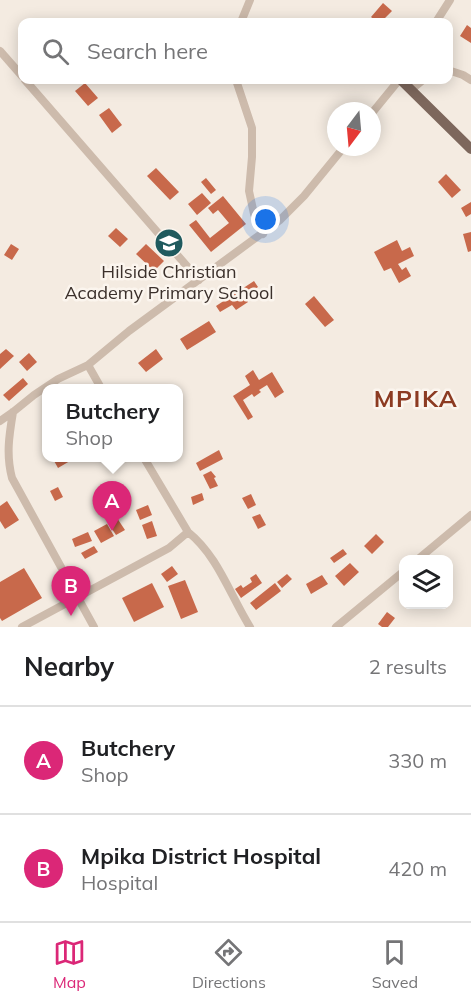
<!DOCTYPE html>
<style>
:root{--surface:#fff;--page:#f6f6f6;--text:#202124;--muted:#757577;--line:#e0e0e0;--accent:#db2777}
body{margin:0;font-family:Mulish,sans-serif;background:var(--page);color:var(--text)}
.controls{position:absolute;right:18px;bottom:18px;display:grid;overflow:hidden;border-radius:12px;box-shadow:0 3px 15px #0003}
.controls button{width:54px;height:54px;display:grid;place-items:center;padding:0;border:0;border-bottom:2px solid var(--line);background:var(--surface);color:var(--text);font:30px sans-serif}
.compass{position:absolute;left:327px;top:102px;width:54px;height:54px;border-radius:50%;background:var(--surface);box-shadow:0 3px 15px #0003;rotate:196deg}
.you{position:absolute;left:266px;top:220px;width:21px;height:21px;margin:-15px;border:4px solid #fff;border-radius:50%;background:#1a73e8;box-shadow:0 0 0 9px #1a73e833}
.badge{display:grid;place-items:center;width:39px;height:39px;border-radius:50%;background:var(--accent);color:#fff;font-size:20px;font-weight:700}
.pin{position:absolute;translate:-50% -50px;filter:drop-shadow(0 2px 3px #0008)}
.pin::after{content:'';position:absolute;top:32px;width:21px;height:18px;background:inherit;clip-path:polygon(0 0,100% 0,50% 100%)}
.popup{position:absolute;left:42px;top:384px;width:141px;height:78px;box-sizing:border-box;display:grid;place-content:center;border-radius:12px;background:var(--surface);filter:drop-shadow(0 2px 4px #0005);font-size:20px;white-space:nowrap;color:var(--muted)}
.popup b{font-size:22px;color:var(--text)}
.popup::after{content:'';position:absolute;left:50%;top:100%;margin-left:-12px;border:12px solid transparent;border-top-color:var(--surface)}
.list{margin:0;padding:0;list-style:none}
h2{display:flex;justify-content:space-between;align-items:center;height:78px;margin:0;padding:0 24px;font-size:26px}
h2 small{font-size:20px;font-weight:400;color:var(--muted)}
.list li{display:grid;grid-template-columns:39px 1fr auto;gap:18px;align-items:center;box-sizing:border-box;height:108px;padding:0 24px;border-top:2px solid var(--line)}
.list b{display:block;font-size:22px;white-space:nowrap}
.list p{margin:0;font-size:20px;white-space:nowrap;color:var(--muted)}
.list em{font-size:20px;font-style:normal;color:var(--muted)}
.icon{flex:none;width:33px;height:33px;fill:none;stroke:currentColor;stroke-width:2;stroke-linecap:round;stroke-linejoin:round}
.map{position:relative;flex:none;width:471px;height:627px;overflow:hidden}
.search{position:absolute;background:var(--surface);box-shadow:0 3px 15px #0003;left:18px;right:18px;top:18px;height:66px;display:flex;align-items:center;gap:15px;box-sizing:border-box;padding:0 21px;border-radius:12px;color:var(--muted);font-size:22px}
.sheet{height:294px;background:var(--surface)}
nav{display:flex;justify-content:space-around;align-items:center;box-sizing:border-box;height:84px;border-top:2px solid var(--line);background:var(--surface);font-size:16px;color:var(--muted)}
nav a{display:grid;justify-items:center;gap:3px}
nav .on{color:var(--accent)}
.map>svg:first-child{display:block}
</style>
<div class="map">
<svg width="471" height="627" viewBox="0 0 471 627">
<rect width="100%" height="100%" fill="#f4ebe1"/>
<path fill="#c8694b" d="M383,3L392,11L381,22H377L371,17Z
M467,25L471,28V43L460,36Z
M85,83L98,98L88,106L75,91Z
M109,108L122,125L112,133L99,115Z
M156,168L179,192L170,200L147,176Z
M446,174L461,190L452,198L438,182Z
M206,178L216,190L211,194L201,182Z
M202,193L211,203L197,215L188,204Z
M223,196L246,224L211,252L189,225L196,220L210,238L229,223L218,210L213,214L208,208Z
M471,202V214L466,217L461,208Z
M116,228L128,239L120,247L108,236Z
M471,232V251L468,252L463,234Z
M397,240L402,251L410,247L414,256L398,264L402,270L406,267L411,276L399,283L391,268L384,271L374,252Z
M11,244L19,249L12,260L4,255Z
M146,244L164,261L154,271L136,254Z
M254,281L258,287L245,296L248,302L236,310L232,305L220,312L216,306Z
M314,296L334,320L325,327L305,304Z
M209,321L216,332L187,350L180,339Z
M6,349L14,356L0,369V354Z
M156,349L163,359L146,372L138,363Z
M29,353L37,362L27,371L19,362Z
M253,370L259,380L272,372L284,392L275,398L267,385L259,390L261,392L254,397L252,394L243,400L253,417L248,420L233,396L250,385L245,376Z
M23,378L28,384L9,401L3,395Z
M219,450L223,459L200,471L196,463Z
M56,458H75L58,468L53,459Z
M211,471L216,477L214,478L218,486L210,489L203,475Z
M58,487L63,497L55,501L50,491Z
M122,488L127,498L117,503L112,493Z
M202,493L204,500L193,505L191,497Z
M251,494L256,505L248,509L242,498Z
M7,501L19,520L5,529L0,521V506Z
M148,505L152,515L140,520L136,510Z
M260,514L266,525L258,529L252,517Z
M117,518L125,530L116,535L108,523Z
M152,521L157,536L147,539L142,525Z
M107,524L114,536L101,543L94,531Z
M88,532L92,541L75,547L72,539Z
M376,534L384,542L372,554L364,546Z
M94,546L98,552L85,559L81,553Z
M343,549L347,554L334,563L330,558Z
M350,563L359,572L344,586L335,576Z
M172,566L178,574L167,582L161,574Z
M24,568L42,598L2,621L0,618V582Z
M256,574L262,583L241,598L235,589L241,585L243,588L252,582L250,578Z
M287,574L292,579L282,588L277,582Z
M322,575L328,584L311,594L306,584Z
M185,580L198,612L181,619L168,586Z
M152,583L164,607L134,622L122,598Z
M275,583L281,591L256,610L250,603Z
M387,612L395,618L388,627H382L378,624Z"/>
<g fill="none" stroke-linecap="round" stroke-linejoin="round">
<path stroke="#cdbbac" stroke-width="8" d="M241,22L250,0
M436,22L450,0
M0,51L22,76
M448,70L463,75L471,80
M25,80L199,280
M236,80L252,128V157L249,191L254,214L263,234
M411,90L423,80
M372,113L399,80
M88,365L101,388
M13,412C9,436 6,455 12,478L94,627
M0,421L13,412L34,395L58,379L88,365L129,331L280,220L304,196L344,147
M188,532C218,556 230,595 250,627
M417,560L471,515
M22,627L169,548L188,532L144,458
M336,627L404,571"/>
<path stroke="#7d675c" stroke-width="10" d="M401,80L471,149"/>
</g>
<defs>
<g id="school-disc" transform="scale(1.5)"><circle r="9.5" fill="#1f5a5e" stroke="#fbf5ee"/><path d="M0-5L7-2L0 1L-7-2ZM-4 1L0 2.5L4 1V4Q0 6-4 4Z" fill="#fff"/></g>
</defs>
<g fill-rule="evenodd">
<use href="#school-disc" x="169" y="243"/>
</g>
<g text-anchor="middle" stroke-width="5" stroke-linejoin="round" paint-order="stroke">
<g font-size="18" fill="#3b302b" stroke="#fbf5ee">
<text x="169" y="278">Hilside Christian<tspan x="169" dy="21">Academy Primary School</tspan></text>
</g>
<g font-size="24" font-weight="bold" letter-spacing="1.5" fill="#8c3b22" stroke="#fbf5ee">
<text x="416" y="407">MPIKA</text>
</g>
</g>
</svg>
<div class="controls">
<button><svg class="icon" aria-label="layers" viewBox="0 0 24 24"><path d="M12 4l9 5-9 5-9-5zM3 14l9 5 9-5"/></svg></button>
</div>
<svg class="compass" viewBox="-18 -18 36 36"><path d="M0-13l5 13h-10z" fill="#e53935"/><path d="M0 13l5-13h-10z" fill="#757577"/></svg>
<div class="you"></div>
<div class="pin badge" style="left:112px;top:531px">A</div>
<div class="popup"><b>Butchery</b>Shop</div>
<div class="pin badge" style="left:71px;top:616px">B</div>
<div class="search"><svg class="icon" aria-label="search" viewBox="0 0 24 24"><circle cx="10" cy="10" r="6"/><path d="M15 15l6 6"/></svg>Search here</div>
</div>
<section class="sheet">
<h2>Nearby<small>2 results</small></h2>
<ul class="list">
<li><span class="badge">A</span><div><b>Butchery</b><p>Shop</p></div><em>330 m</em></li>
<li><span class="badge">B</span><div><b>Mpika District Hospital</b><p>Hospital</p></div><em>420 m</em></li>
</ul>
</section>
<nav>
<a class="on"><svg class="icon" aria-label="map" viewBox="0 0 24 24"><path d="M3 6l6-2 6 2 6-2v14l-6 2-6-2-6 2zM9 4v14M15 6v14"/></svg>Map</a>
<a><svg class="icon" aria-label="directions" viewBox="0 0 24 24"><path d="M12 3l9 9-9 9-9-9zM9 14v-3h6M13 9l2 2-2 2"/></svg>Directions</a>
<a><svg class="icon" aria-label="saved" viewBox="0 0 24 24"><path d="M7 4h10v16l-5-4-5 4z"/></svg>Saved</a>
</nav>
